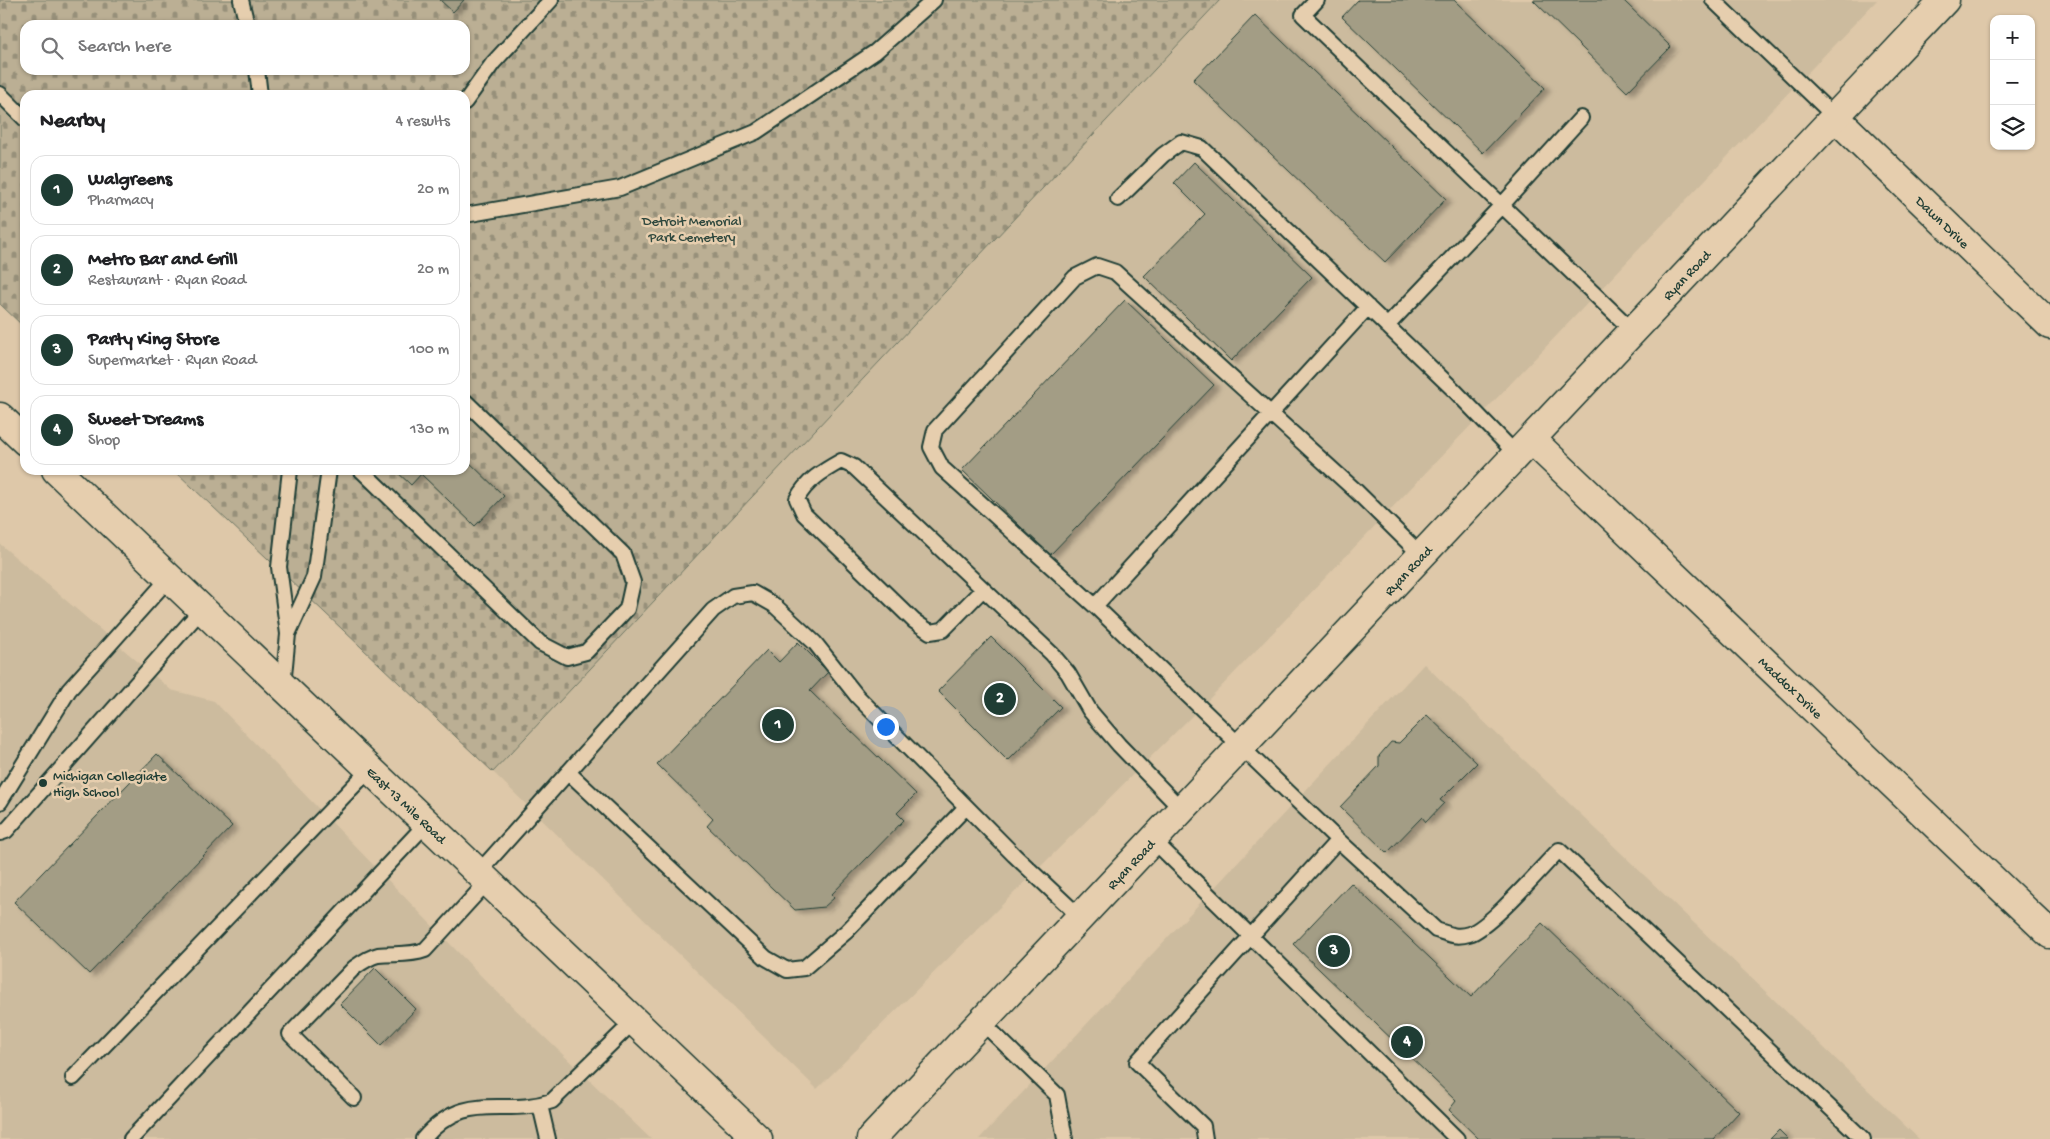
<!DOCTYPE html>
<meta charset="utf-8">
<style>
:root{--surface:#fff;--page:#f2f2f2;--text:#202124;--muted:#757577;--line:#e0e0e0;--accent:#1f3d34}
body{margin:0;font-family:"Gochi Hand",sans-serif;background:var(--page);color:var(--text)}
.controls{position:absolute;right:15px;top:15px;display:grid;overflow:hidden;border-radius:10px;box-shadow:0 1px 4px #0004}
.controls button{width:45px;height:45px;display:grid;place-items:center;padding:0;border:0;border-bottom:1px solid var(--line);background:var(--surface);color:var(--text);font:25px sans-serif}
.you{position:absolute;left:885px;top:726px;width:18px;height:18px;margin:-12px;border:4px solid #fff;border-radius:50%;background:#1a73e8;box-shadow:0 0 0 8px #1a73e833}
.badge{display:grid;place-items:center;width:32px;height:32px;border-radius:50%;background:var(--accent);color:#fff;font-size:16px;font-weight:700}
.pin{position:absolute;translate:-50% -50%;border:2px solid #fff;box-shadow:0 1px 5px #0006}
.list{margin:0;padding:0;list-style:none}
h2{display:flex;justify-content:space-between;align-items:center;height:65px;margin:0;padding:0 20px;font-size:21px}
h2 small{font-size:16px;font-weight:400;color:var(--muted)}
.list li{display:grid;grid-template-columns:32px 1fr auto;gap:15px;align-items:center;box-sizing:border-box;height:70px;margin:0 10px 10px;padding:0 10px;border:1px solid var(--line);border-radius:15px}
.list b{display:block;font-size:19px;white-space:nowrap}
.list p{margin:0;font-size:16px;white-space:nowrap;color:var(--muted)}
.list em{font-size:16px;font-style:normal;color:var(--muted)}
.icon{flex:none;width:28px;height:28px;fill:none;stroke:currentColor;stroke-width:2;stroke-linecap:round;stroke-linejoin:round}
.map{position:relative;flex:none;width:2050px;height:1139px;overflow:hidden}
.search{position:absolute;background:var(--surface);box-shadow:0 1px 4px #0004;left:20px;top:20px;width:450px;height:55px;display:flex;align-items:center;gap:12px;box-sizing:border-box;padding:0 18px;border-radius:15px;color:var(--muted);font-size:19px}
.panel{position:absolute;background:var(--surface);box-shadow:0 1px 4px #0004;left:20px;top:90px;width:450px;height:385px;border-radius:15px}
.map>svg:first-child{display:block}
</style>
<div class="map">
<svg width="2050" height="1139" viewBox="0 0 2050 1139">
<defs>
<pattern id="cemetery-stones" width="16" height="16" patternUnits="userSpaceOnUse" patternTransform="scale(1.25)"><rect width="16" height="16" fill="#bbaf94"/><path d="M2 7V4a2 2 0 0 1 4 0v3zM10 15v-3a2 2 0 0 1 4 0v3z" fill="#97907a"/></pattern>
<filter id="shadow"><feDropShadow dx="5.5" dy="3" stdDeviation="2.5" flood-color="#0004"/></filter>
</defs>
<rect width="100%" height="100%" fill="#dec8a9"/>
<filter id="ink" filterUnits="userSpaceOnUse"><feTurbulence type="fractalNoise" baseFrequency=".02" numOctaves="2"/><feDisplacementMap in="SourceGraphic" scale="10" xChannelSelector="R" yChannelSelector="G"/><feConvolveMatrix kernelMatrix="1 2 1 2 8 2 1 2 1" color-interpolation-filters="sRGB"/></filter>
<g filter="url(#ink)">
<path fill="#ccbb9e" d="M1220,0H1877L1219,689L817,1089L493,772Z
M0,544L171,690L214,701L489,984L651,1139H0Z
M1424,664L1919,1139H979Z"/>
<path fill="url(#cemetery-stones)" stroke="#6d7664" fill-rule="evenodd" d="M0,0H1220L493,772L174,470H465V95H25V328L0,304ZM25,25H465V70H25Z"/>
<path fill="#a39d85" stroke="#1f3d34" filter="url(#shadow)" d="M440,0H464L453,12Z
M1358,0H1454L1545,88L1483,153L1342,17Z
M1533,0H1623L1671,47L1627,92Z
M1255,15L1446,199L1385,262L1193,80Z
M1194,162L1312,277L1231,361L1144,276L1205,214L1174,183Z
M1125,300L1214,385L1050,555L962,470Z
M465,458L504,496L475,526L421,474L411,485L395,470H465Z
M991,637L1061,707L1008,761L938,691Z
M798,642L828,672L810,691L916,794L897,813L904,820L831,895L834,898L824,907L795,910L707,826L713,819L657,764L767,650L779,662Z
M1427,715L1477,763L1440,800L1444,803L1426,822L1422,817L1387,853L1340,807L1379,766V756L1391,742L1399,743Z
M157,754L232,826L89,974L14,902Z
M1351,883L1471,997L1542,923L1739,1112L1714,1139H1479L1449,1110L1456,1101L1293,944Z
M375,968L416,1009L381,1045L340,1004Z
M1779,1130L1788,1139H1770Z"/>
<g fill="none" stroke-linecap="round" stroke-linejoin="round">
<g stroke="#1f3d34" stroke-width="18">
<path id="lane" d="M241,0L247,25
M1317,0L1303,15L1634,332
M1713,0L1836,118
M257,70L260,95
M0,94L25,119
M465,102L493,63L551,0
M1118,199L1163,155L1181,142L1202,148L1454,390L1517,455
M465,215L620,188L756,132L875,52L934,0
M1387,326L1502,205L1581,118
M361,470L540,643L567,657L586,652L627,609L633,582L623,554L465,401
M983,589L943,630L930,632L914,621L804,514L797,499C806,481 823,471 841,461L854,467L1052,654L1068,673L1090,711L1119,745L1182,810
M1095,606L1368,307
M288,634L314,577L329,470
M283,686L288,634L279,567L290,470
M568,772L766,958L787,970L804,968L847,931L966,807
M0,802L69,690L169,578
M0,833L6,831L202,609
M1153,840L1457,1139
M1338,840L1436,930C1448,934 1456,938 1469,934C1490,928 1541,868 1559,850L1863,1139
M479,872L713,610L733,596L753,593L774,605L815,643L857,696L1014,855L1081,918
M982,1022L1057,1095L1065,1139
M73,1078L370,769
M354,1098L290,1034L354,968C361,963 369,957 378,955C394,953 409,956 425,950L488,881
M540,1105L548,1139
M131,1139L427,823
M423,1139C467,1088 501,1118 552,1101L634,1021
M1205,1139L1203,1126L1137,1062L1338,840L1095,606L942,468L931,447L935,430L1075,277L1097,266L1115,272L1357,492L1422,556"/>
</g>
<g stroke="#1f3d34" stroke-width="31">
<g id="street">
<path id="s1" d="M1836,118L2050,325"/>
<path id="s2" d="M1532,440L2050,934"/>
</g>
</g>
<g stroke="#1f3d34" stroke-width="31">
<g id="secondary">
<path d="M0,417L25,441"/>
<path id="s3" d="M56,470L758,1139"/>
<path id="s4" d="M871,1139L1945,0"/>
</g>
</g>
<use href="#lane" stroke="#e6ceae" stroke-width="14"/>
<use href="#street" stroke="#e6ceae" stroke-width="28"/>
<use href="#secondary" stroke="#e6ceae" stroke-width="28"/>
</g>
</g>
<circle fill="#1f3d34" stroke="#e6ceae" stroke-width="2" cx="43" cy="783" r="5"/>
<g text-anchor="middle" stroke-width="5" stroke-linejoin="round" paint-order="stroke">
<g font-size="14" fill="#2f483e" stroke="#e6ceae">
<text x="692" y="225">Detroit Memorial<tspan x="692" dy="16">Park Cemetery</tspan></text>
</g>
<g font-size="14" fill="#1f3d34" stroke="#e6ceae">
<text dy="5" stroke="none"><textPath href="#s1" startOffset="149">Dawn Drive</textPath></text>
<text dy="5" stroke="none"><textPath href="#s4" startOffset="1188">Ryan Road</textPath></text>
<text dy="5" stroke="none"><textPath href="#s4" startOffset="782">Ryan Road</textPath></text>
<text dy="5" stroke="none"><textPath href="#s2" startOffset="358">Maddox Drive</textPath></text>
<text dy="5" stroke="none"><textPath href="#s3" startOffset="485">East 13 Mile Road</textPath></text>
<text dy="5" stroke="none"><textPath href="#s4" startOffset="378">Ryan Road</textPath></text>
</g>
<g font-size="14" fill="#1f3d34" stroke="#e6ceae" text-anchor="start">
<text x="53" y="780">Michigan Collegiate<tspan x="53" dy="16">High School</tspan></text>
</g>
</g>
</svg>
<div class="controls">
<button>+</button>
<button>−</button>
<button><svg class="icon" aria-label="layers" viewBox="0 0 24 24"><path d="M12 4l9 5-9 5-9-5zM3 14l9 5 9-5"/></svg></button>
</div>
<div class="you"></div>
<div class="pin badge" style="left:778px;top:725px">1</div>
<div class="pin badge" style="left:1000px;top:699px">2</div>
<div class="pin badge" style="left:1334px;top:951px">3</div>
<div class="pin badge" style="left:1407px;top:1042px">4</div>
<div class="search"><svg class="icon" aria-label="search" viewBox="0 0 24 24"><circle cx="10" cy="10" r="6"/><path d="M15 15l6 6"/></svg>Search here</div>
<section class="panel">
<h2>Nearby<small>4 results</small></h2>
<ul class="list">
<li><span class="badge">1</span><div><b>Walgreens</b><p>Pharmacy</p></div><em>20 m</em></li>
<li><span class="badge">2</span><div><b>Metro Bar and Grill</b><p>Restaurant · Ryan Road</p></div><em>20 m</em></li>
<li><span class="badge">3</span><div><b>Party King Store</b><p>Supermarket · Ryan Road</p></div><em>100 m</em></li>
<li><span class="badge">4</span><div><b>Sweet Dreams</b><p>Shop</p></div><em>130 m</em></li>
</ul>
</section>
</div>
